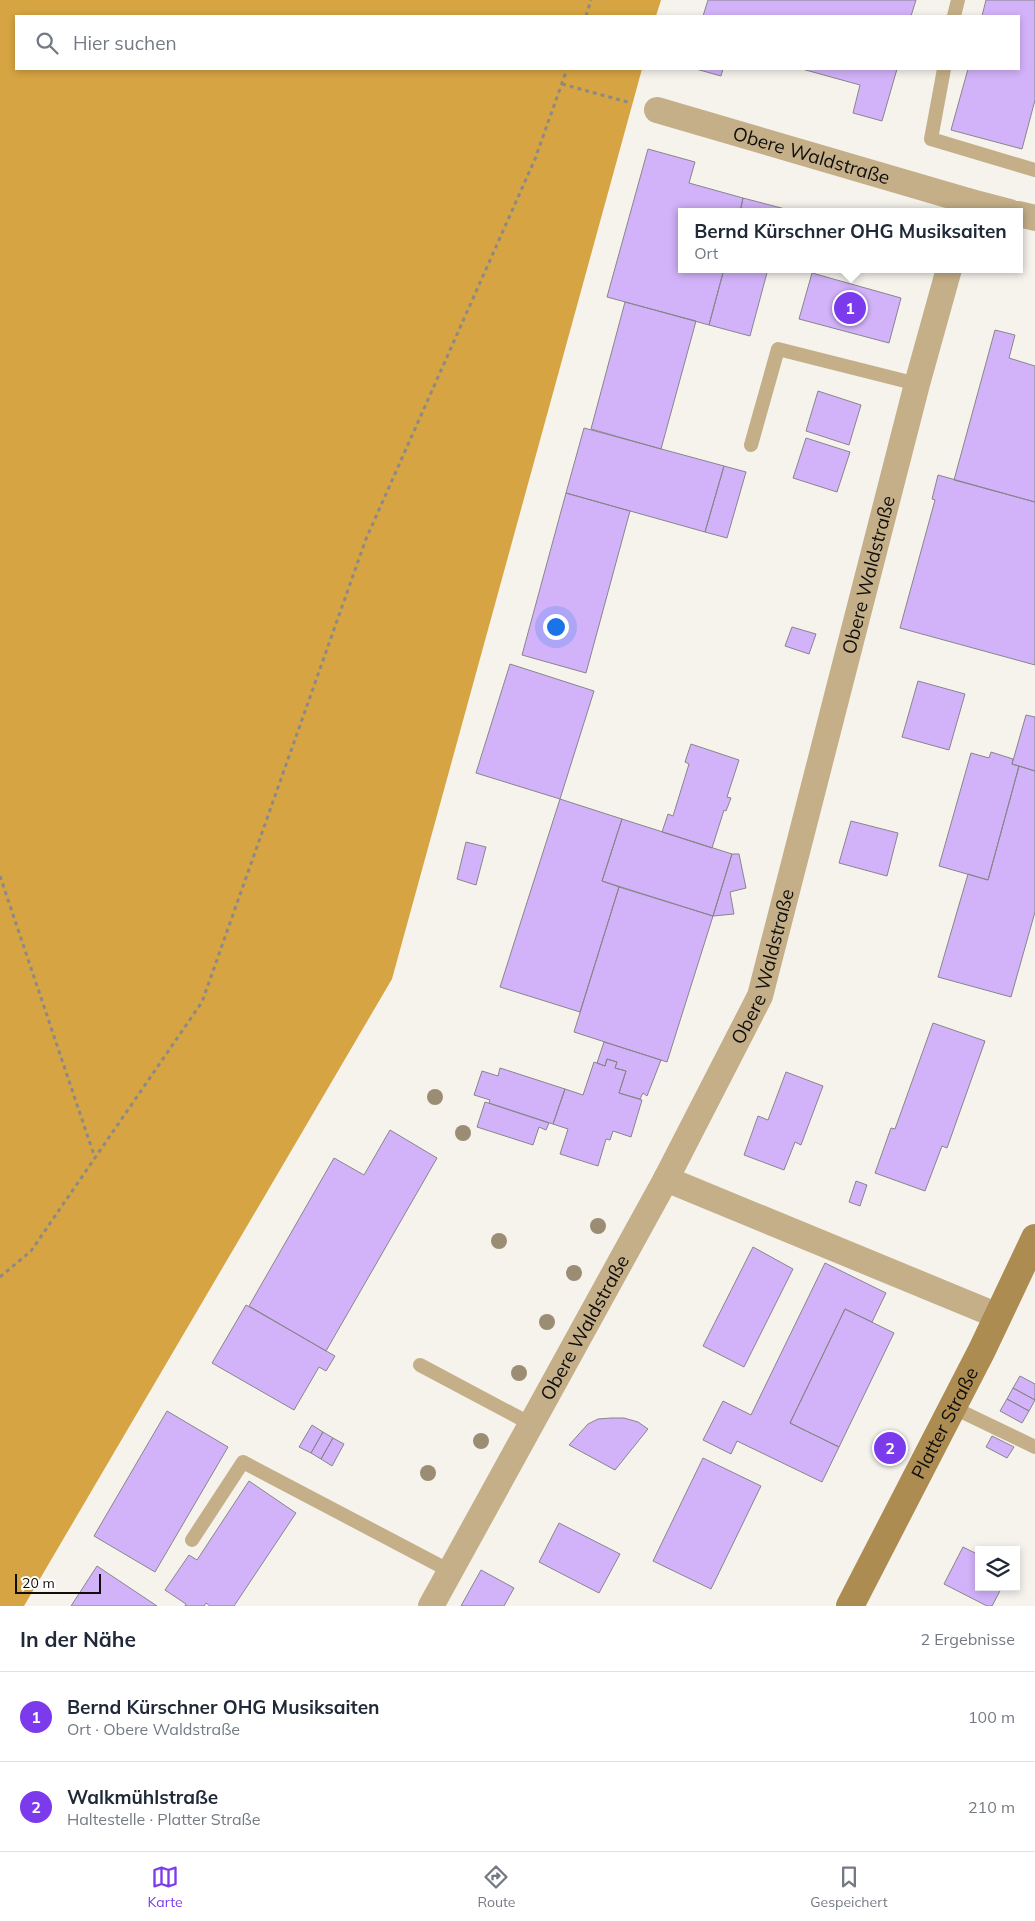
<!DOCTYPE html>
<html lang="de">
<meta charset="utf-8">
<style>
:root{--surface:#fff;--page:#f6f6f7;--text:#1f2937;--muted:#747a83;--line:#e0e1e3;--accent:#7c3aed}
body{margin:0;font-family:Mulish,sans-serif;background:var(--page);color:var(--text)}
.controls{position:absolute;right:15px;bottom:15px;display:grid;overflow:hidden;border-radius:0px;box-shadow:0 2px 8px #0003}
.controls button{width:45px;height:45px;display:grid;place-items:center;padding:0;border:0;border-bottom:1px solid var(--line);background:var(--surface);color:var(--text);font:25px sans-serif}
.scale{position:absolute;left:15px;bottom:12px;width:86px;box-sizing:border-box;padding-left:5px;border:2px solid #0f0e0c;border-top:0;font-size:14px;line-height:18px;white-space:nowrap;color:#0f0e0c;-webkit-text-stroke:4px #fff;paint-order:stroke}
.you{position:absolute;left:555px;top:626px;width:18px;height:18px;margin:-12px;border:4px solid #fff;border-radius:50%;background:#1a73e8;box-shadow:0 0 0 8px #1a73e833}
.badge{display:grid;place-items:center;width:32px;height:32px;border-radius:50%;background:var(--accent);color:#fff;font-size:16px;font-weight:700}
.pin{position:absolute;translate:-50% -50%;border:2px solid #fff;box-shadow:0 1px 5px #0006}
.popup{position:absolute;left:678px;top:208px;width:345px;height:65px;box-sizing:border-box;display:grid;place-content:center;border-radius:0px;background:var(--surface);filter:drop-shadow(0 1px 4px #0005);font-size:16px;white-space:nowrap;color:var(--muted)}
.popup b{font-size:19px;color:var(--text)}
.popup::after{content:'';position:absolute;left:50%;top:100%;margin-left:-10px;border:10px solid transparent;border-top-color:var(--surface)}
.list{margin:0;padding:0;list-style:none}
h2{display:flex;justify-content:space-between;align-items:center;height:65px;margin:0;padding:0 20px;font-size:21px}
h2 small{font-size:16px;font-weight:400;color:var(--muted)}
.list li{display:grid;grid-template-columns:32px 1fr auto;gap:15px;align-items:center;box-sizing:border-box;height:90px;padding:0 20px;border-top:1px solid var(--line)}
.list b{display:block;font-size:19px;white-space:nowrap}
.list p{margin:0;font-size:16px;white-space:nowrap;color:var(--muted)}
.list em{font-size:16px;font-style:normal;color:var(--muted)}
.icon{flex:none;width:28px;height:28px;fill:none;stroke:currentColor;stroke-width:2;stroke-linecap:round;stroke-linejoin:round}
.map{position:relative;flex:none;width:1035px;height:1606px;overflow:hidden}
.search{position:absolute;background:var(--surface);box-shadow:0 2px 8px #0003;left:15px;right:15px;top:15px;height:55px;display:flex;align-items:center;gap:12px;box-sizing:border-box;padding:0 18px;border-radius:0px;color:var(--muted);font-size:19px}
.sheet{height:245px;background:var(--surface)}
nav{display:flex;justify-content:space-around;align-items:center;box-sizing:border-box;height:70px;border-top:1px solid var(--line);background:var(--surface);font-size:14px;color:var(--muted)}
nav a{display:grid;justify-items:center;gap:2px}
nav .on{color:var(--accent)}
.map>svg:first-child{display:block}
</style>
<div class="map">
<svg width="1035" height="1606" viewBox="0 0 1035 1606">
<rect width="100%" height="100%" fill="#f6f3ed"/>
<path fill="#d6a442" d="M0,0H661L656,16H16V69H642L392,979L24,1606H0Z"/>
<path fill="#d2b2f9" stroke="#88868b" d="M708,0H916L911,16H703Z
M986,0H1035V100L1022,149L951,130L968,69H1019V16H982Z
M696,69H723L721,76Z
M802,69H897L882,121L853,113L860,85Z
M648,149L695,162L689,183L743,198L740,212H681V269H724L709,325L607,297Z
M743,198L785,209L784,212H740Z
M724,269H768L750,336L709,325Z
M812,273L901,298L889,343L799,319Z
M625,302L696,321L661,449L591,429Z
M995,330L1015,335L1009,358L1035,366V502L954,480Z
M818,391L861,405L849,445L806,431Z
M584,428L724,466L705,532L566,493Z
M806,438L850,452L837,492L793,478Z
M724,466L746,472L727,538L705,532Z
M938,475L1035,502V665L900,628L935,500L932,499Z
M566,493L630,511L586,673L522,655Z
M792,627L816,634L809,654L785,646Z
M510,664L594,691L560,799L476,773Z
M918,681L965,694L949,750L902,737Z
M1026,715L1035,717V771L1012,764Z
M691,744L739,760L727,797L731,798L726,811L724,810L712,848L662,832L668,814L673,816L689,764L685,762Z
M991,752L1013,759L1012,764L1019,766L988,880L939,866L971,753L989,758Z
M1019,766L1035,771V912L1011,997L938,977L968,874L988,880Z
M560,799L622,819L602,881L619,887L580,1012L500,987Z
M622,819L732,854L713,916L602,881Z
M851,821L898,833L887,876L839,863Z
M466,842L486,847L476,885L457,879Z
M732,854H739L746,888L730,892L734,914L713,916Z
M619,887L713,916L667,1062L574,1032Z
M933,1023L985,1041L947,1148L942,1146L925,1191L875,1173L891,1128L895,1129Z
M604,1042L661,1060L647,1096L643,1093L640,1099L619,1093L626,1071L615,1068L617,1062L607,1059L605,1066L597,1063Z
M607,1059L617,1062L615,1068L626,1071L619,1093L642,1100L631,1137L613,1131L610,1140L606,1139L598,1166L560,1154L568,1129L553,1124L565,1089L583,1095L594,1062L605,1066Z
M500,1068L565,1089L553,1124L489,1103L490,1100L474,1095L482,1071L498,1076Z
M786,1072L823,1086L801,1145L795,1142L784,1170L744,1155L758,1116L768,1120Z
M485,1102L549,1123L546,1130L539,1127L533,1145L477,1127Z
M390,1130L437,1158L326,1351L249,1306L334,1158L364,1175Z
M856,1181L867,1185L860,1206L849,1202Z
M753,1247L793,1269L744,1367L703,1346Z
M825,1263L886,1293L872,1322L845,1309L790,1423L839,1447L822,1482L737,1441L731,1454L703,1440L723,1401L751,1415Z
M246,1305L335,1356L326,1371L319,1367L294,1410L212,1363Z
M845,1309L894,1333L839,1447L790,1423Z
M1020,1376L1035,1384V1400L1013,1388Z
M1013,1388L1035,1400L1029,1411L1007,1399Z
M1007,1399L1029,1411L1022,1423L1000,1411Z
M167,1411L228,1447L155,1572L94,1536Z
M611,1418H624L638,1422L648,1429L615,1470L569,1445L588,1424L598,1419Z
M312,1425L323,1432L311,1453L299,1447Z
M323,1432L333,1438L321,1459L311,1453Z
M992,1436L1014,1447L1007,1458L986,1447Z
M333,1438L344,1444L332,1466L321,1459Z
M703,1458L761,1486L711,1589L653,1561Z
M249,1481L296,1513L234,1606H210L206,1603L204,1606H185L186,1604L165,1590L189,1555L197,1560Z
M559,1523L620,1554L599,1593L539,1562Z
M963,1547L979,1555V1587H1002L992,1606H987L944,1584Z
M97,1566L157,1606H71Z
M481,1570L514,1588L504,1606H461Z"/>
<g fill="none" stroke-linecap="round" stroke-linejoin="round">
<path stroke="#8c8a86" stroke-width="3" stroke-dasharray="4 4" stroke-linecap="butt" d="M586,16L591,0
M562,84L631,103
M0,876L95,1158
M0,1277L31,1251L202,1002L366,539L535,159L567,69"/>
<path stroke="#c4af88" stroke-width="14" d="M954,16L958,0
M944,69L931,139L1035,170
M751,445L778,349L917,384
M420,1365L531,1424
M952,1407L1035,1447
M192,1540L243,1462L450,1571"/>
<g stroke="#c4af88" stroke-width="26">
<path id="s1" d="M657,110L968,201"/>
<path d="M965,212L968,201L1010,212"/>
<path d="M1019,214L1035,218"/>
<path d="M666,1179L998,1316"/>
<path id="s2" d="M431,1606L666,1179L760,996L917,384L949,269"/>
</g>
<path stroke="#ad8c51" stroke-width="28" id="s3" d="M850,1606L982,1350L1035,1238"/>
</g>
<g fill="#9a8d74">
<circle cx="435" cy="1097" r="8"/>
<circle cx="463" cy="1133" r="8"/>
<circle cx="598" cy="1226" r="8"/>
<circle cx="499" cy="1241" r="8"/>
<circle cx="574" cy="1273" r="8"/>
<circle cx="547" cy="1322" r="8"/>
<circle cx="519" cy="1373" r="8"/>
<circle cx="481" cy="1441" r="8"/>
<circle cx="428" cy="1473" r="8"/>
</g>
<g text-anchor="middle" stroke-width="5" stroke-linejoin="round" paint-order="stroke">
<g font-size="19" fill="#0f0e0c" stroke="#fff">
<text dy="7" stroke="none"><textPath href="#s1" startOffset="161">Obere Waldstraße</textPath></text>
<text dy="7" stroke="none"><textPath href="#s2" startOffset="1128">Obere Waldstraße</textPath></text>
<text dy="7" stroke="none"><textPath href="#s2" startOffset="722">Obere Waldstraße</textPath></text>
<text dy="7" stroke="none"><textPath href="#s2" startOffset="318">Obere Waldstraße</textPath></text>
<text dy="7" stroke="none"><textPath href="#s3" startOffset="206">Platter Straße</textPath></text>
</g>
</g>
</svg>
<div class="controls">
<button><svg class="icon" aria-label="layers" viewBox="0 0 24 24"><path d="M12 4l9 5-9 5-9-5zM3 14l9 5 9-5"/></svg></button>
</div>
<div class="scale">20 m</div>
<div class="you"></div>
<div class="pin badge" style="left:850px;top:308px">1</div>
<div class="popup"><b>Bernd Kürschner OHG Musiksaiten</b>Ort</div>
<div class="pin badge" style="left:890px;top:1448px">2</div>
<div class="search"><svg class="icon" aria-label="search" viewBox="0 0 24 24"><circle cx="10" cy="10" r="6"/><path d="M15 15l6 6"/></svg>Hier suchen</div>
</div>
<section class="sheet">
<h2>In der Nähe<small>2 Ergebnisse</small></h2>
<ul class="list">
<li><span class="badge">1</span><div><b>Bernd Kürschner OHG Musiksaiten</b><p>Ort · Obere Waldstraße</p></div><em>100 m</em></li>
<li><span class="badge">2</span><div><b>Walkmühlstraße</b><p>Haltestelle · Platter Straße</p></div><em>210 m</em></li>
</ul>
</section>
<nav>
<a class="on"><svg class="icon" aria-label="map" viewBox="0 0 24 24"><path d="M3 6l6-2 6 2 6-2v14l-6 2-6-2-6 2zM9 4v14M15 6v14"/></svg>Karte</a>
<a><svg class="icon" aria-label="directions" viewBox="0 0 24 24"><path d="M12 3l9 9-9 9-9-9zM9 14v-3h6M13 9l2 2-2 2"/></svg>Route</a>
<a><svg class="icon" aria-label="saved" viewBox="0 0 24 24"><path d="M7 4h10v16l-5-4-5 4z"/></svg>Gespeichert</a>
</nav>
